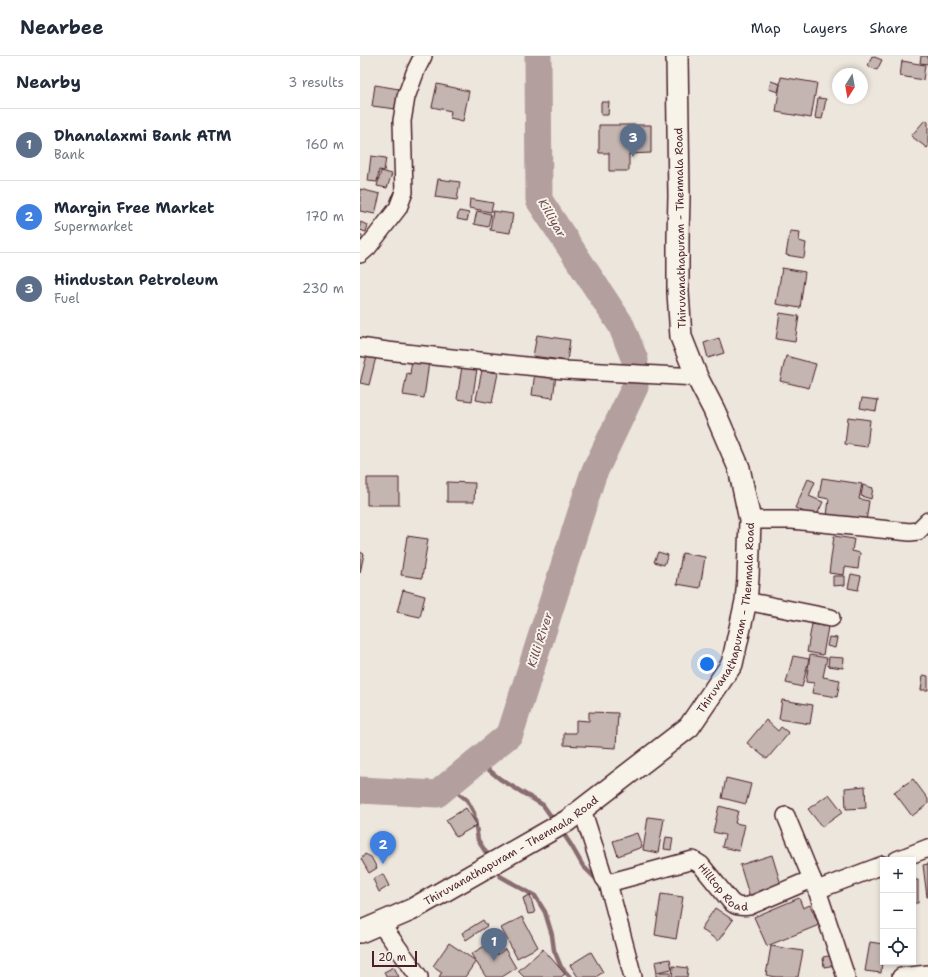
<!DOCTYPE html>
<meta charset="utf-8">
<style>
:root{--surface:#fff;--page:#f2f2f3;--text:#1f2937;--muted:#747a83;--line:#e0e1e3;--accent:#7c3aed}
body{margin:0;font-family:"Shantell Sans",sans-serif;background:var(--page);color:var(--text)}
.controls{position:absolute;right:12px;bottom:12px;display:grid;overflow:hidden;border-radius:0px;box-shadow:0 2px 6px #0003}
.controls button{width:36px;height:36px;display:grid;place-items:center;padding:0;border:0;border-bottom:1px solid var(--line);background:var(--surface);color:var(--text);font:20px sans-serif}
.compass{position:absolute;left:472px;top:12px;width:36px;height:36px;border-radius:50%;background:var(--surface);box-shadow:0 2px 6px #0003;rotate:191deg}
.scale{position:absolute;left:12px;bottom:10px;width:45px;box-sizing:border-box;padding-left:4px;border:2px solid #4a1f2b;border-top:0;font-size:11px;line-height:14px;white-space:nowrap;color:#4a1f2b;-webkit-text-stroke:3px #f7f3e8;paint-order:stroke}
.you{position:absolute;left:347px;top:608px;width:14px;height:14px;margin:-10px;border:3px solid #fff;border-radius:50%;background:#1a73e8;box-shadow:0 0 0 6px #1a73e833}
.badge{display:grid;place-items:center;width:26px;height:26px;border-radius:50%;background:var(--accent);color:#fff;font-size:13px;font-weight:700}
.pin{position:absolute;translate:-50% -33px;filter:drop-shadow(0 1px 2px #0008)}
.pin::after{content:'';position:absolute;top:21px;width:14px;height:12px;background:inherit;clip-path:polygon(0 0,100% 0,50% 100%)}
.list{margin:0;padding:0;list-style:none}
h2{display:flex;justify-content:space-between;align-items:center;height:52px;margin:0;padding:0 16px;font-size:17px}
h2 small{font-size:13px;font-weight:400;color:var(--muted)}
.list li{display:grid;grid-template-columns:26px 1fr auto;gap:12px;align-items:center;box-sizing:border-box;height:72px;padding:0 16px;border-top:1px solid var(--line)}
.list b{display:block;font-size:15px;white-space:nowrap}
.list p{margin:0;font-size:13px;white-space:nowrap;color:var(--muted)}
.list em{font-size:13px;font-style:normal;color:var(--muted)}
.icon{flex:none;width:22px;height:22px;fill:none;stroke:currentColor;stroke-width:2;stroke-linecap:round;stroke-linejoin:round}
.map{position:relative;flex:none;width:568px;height:921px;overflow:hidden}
header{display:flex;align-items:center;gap:24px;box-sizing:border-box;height:56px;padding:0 20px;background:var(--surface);border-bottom:1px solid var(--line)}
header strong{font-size:19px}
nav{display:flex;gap:22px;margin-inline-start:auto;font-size:14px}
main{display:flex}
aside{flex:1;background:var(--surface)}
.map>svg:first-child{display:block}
</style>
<header>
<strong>Nearbee</strong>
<nav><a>Map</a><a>Layers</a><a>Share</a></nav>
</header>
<main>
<aside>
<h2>Nearby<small>3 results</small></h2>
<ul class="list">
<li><span class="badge" style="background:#5c6f8a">1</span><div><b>Dhanalaxmi Bank ATM</b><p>Bank</p></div><em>160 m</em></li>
<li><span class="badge" style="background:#3f7fe0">2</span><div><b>Margin Free Market</b><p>Supermarket</p></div><em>170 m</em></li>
<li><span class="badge" style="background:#5c6f8a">3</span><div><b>Hindustan Petroleum</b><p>Fuel</p></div><em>230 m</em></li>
</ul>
</aside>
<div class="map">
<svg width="568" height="921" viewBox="0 0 568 921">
<rect width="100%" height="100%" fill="#ece6dd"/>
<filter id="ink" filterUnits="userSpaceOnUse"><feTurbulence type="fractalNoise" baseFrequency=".025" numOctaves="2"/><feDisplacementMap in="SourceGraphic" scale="8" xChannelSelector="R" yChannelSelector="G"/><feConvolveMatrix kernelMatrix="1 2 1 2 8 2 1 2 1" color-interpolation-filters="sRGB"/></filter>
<g filter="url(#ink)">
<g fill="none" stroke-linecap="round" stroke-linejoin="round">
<path stroke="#896c6f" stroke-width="4.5" d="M118,705L140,723L183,749L195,766
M88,729L107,744L114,757L118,784L130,803
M201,774L211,789L223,810L239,826
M136,813L140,820L175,840L185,856L192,879L194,894L201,911L210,921"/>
<path stroke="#b39f9d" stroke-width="27" d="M178,0L179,144L261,269L275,304
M0,734L77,738L150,678L233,419L275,331"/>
</g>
<path fill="#c4b5b0" stroke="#4a1f2b" d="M512,0L522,4L517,14L508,10Z
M561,0H568V8L560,7Z
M542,5L565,9L563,24L540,20Z
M421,21L457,27L451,62L416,56Z
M411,25L420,28L418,36L409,33Z
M77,28L109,35L103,65L90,62L91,55L72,51Z
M15,29L39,33L36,53L12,50Z
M458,42L466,43L462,63L455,62Z
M241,46H249L248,59H241Z
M565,64L568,66V91L567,92L551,80Z
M239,69H291V97L269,98V115H249V97H239Z
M11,100L26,102L24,115L19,114L17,126L8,125Z
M21,115L32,118L27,132L17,130Z
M78,123L100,126L97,144L75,141Z
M0,133L20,138L15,158L0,155Z
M110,143L133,147L131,156L109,152Z
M99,155L109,157L107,165L97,163Z
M117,155L131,158L128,171L114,168Z
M133,155L153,158L150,177L130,174Z
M0,166L8,169L6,176L0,174Z
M430,175L440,176L439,185L446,187L444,202L426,199Z
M0,178L4,181L0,186Z
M422,212L445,216L440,252L416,248Z
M420,257L439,260L435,286L416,283Z
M177,279L210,284L207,305L173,300Z
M359,282L364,297L348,302L344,287Z
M8,295L17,297L9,329L0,327Z
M426,300L456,308L449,332L420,325Z
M52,303L69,306L64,342L43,339L47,317L50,318Z
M102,310L117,313L112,345L97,343Z
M122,314L138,317L132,347L116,344Z
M175,316L196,319L193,342L172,339Z
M502,342L518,344L516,355L500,352Z
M488,361L510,364L507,391L485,388Z
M7,422H39V449H7Z
M462,422L502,428L499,443L509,445L506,466L467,460L469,443L459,441Z
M448,423L455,426L449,440L463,446L456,461L435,452Z
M87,426L115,427L114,446H87Z
M503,429L513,432L511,443L501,440Z
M47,480L68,483L62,522L41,519Z
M474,480L494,483L492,495L500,497L498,513L485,511L484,519L469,517Z
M0,496L4,498L0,517Z
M298,496L308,499L304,509L294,506Z
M322,497L345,501L340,532L317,528Z
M491,518L501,520L498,534L488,532Z
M473,520H485V529L473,530Z
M43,534L65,540L60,561L37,556Z
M452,568L468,571L463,599L447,596Z
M469,581L477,582L475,592L467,590Z
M450,599L467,602L463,621L480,624L477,641L452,637L454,627L446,626Z
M433,600L449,603L442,631L426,627Z
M469,601L484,602L483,612L468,610Z
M563,619L568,620V634H561Z
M422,644L453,649L450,668L419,663Z
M229,656L258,657L256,692L204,689V677H216V664L229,665Z
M406,664L418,675L421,671L429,677L407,703L387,687Z
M366,722L391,728L386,748L362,742Z
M553,723L568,743V748L552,760L534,736Z
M505,730L506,752L486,753L485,732Z
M469,738L483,756L462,771L448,753Z
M359,750L378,755L375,767L385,769L379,795L362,791L365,779L353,776Z
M106,752L117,769L96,781L86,764Z
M288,761L304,763L298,797L283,794Z
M277,777L282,791L258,800L253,785Z
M306,781L313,782L311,794L304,793Z
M5,798L11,801L17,812L9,817L1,803Z
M412,799L422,832L390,842L380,809Z
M568,808V841H567L563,809Z
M23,818L29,830L19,836L13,823Z
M553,824H558V847H553Z
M301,838L323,841L316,883L295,879Z
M170,839L175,857L168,858L163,842Z
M439,842L443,852L450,849L459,869L407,890L394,861Z
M355,852L373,864L358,885L341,873Z
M162,861L178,891L157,902L141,872Z
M123,864L127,870L106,884L102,877Z
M510,886L523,888V906H530V907L522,906L521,917L505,915Z
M89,887L116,905L105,921H79L82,916L73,910Z
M130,887L137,899L145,893L156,912L142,921H126L111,898Z
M411,890L443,895L438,921H416L406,919Z
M183,893L205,918L201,921H164L158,915Z
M231,896L243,916L236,921H218L210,909Z
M474,899L476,909L464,911L463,901Z
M310,903L312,913L297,916L295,906Z
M313,910L328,912L327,921H312Z
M34,911L39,921H26L24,916Z
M296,916H310V921H296Z"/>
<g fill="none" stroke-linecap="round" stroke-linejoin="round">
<g stroke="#4a1f2b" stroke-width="20">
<g id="minor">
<path d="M0,198L8,191L38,152L44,136L42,65L46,41L56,14L63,0"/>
<path d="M0,291L27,295L204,314L337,321"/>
<path d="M390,464H432L550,476L558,475L568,465"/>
<path d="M386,545L471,562"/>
<path id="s1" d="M222,753L244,822L248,827L333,804L341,809L371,846C377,851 381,851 389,850L452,823L457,834L523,809"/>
<path d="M426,760L452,823"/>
<path d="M537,804L568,792"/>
<path d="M248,827L273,921"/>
<path d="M457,834L486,921"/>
<path d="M20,867L59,921"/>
<path d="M541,921L568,918"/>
</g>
</g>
<g stroke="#4a1f2b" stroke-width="24">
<g id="major">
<path id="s2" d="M0,876L51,854L207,765L329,671L372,608L386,545L388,522L390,464L379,412L354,354L337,321L321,281L318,236V182L319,140L317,0"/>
</g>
</g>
<use href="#minor" stroke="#f7f3e8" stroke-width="17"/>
<use href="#major" stroke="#f7f3e8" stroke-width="21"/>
</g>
</g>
<g text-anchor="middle" stroke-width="4" stroke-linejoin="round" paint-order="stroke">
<g font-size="11" fill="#4a1f2b" stroke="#f7f3e8">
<text transform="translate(320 172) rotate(-91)" y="4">Thiruvanathapuram - Thenmala Road</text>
<text dy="4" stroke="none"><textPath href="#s2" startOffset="508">Thiruvanathapuram - Thenmala Road</textPath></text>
<text dy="4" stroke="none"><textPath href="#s2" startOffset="172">Thiruvanathapuram - Thenmala Road</textPath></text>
<text dy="4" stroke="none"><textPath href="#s1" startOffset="209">Hilltop Road</textPath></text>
</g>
<g font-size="12" font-style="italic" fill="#6f4c53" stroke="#f7f3e8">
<text transform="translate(192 162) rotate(60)" y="4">Killiyar</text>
<text transform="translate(180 584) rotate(-72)" y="4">Killi River</text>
</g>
</g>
</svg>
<div class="controls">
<button>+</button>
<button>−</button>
<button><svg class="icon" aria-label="locate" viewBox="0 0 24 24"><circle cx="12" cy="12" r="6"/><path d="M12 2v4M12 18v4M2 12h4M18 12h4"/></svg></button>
</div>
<svg class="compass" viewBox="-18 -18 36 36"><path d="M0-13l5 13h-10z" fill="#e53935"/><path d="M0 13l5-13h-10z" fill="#747a83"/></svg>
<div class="scale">20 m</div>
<div class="you"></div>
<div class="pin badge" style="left:134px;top:905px;background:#5c6f8a">1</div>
<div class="pin badge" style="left:23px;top:808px;background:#3f7fe0">2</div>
<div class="pin badge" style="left:273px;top:101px;background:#5c6f8a">3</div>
</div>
</main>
